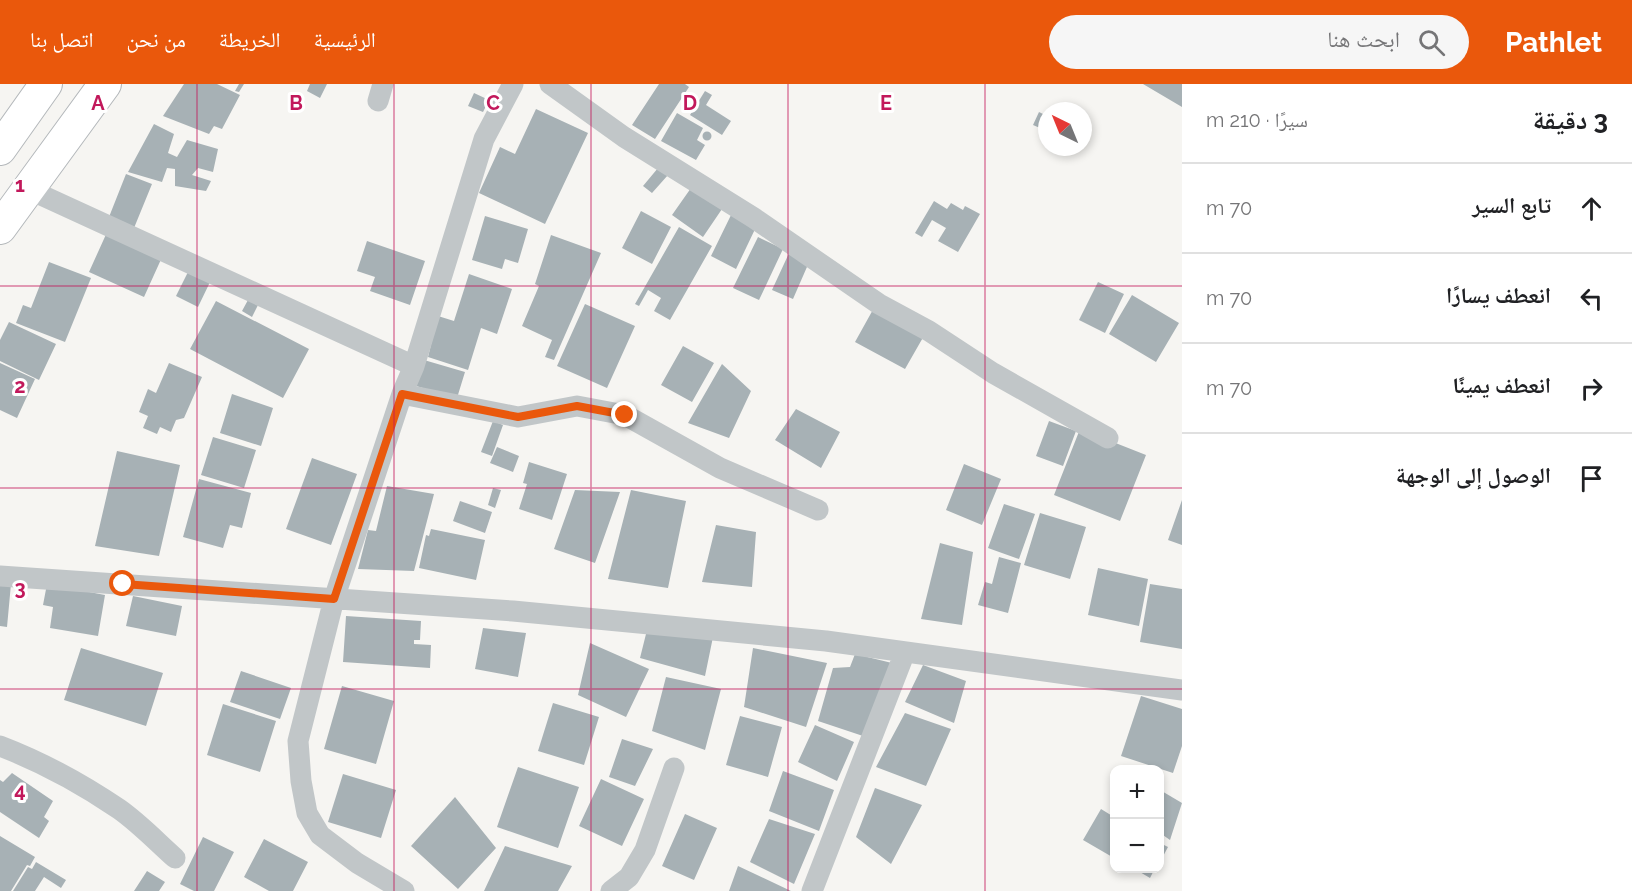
<!DOCTYPE html>
<html lang="ar">
<meta charset="utf-8">
<style>
:root{--surface:#fff;--page:#f6f6f6;--text:#202124;--muted:#757577;--line:#e0e0e0;--accent:#ea580c}
body{margin:0;font-family:Raleway,"Noto Naskh Arabic",sans-serif;background:var(--page);color:var(--text);direction:rtl}
.controls{position:absolute;right:18px;bottom:18px;display:grid;overflow:hidden;border-radius:12px;box-shadow:0 3px 9px #0003}
.controls button{width:54px;height:54px;display:grid;place-items:center;padding:0;border:0;border-bottom:2px solid var(--line);background:var(--surface);color:var(--text);font:30px sans-serif}
.compass{position:absolute;left:1038px;top:18px;width:54px;height:54px;border-radius:50%;background:var(--surface);box-shadow:0 3px 9px #0003;rotate:317deg}
.stop{position:absolute;width:18px;height:18px;margin:-14px;border:4px solid #ea580c;border-radius:50%;background:#fff}
.stop.end{background:#ea580c;border-color:#fff;box-shadow:0 2px 6px #0008}
.list{margin:0;padding:0;list-style:none}
h2{display:flex;justify-content:space-between;align-items:center;height:78px;margin:0;padding:0 24px;font-size:26px}
h2 small{font-size:20px;font-weight:400;color:var(--muted)}
.list li{display:grid;grid-template-columns:39px 1fr auto;gap:18px;align-items:center;box-sizing:border-box;height:90px;padding:0 24px;border-top:2px solid var(--line)}
.list b{display:block;font-size:22px;white-space:nowrap}
.list em{font-size:20px;font-style:normal;color:var(--muted)}
.icon{flex:none;width:33px;height:33px;fill:none;stroke:currentColor;stroke-width:2;stroke-linecap:round;stroke-linejoin:round}
.map{position:relative;flex:none;width:1182px;height:807px;overflow:hidden;direction:ltr}
header{display:flex;align-items:center;gap:36px;box-sizing:border-box;height:84px;padding:0 30px;background:var(--accent);color:#fff}
header strong{font-size:28px}
nav{display:flex;gap:33px;margin-inline-start:auto;font-size:21px}
.search{width:420px;height:54px;background:var(--page);display:flex;align-items:center;gap:15px;box-sizing:border-box;padding:0 21px;border-radius:33px;color:var(--muted);font-size:22px}
main{display:flex}
aside{flex:1;background:var(--surface)}
.map>svg:first-child{display:block}
</style>
<header>
<strong>Pathlet</strong>
<div class="search"><svg class="icon" aria-label="search" viewBox="0 0 24 24"><circle cx="10" cy="10" r="6"/><path d="M15 15l6 6"/></svg>ابحث هنا</div>
<nav><a>الرئيسية</a><a>الخريطة</a><a>من نحن</a><a>اتصل بنا</a></nav>
</header>
<main>
<aside>
<h2>3 دقيقة<small>سيرًا · 210 m</small></h2>
<ul class="list">
<li><svg class="icon" aria-label="ahead" viewBox="0 0 24 24"><path d="M12 20V5M6 11l6-6 6 6"/></svg><div><b>تابع السير</b></div><em>70 m</em></li>
<li><svg class="icon" aria-label="left" viewBox="0 0 24 24"><path d="M17 20v-9H6M10 6l-5 5 5 5"/></svg><div><b>انعطف يسارًا</b></div><em>70 m</em></li>
<li><svg class="icon" aria-label="right" viewBox="0 0 24 24"><path d="M7 20v-9h11M14 6l5 5-5 5"/></svg><div><b>انعطف يمينًا</b></div><em>70 m</em></li>
<li><svg class="icon" aria-label="arrive" viewBox="0 0 24 24"><path d="M6 21V4h12l-3 4 3 4H6"/></svg><div><b>الوصول إلى الوجهة</b></div></li>
</ul>
</aside>
<div class="map">
<svg width="1182" height="807" viewBox="0 0 1182 807">
<rect width="100%" height="100%" fill="#f6f5f2"/>
<path fill="#a7b1b5" d="M184,0H217L240,11L222,45L214,42L209,50L163,32Z
M239,0H244L239,8L235,7Z
M310,0H327L320,14L307,7Z
M659,0H685L689,3L655,55L632,41Z
M1143,0H1182V23Z
M705,7L712,11L706,21L731,37L722,51L690,31Z
M474,9L489,16L483,28L468,22Z
M536,25L588,49L545,140L479,109L500,63L515,70Z
M1039,28L1047,32V47L1033,41Z
M677,29L703,44L697,56L705,61L696,76L661,57Z
M154,40L174,50L168,69L177,73L187,56L218,65L213,88L198,84L192,91L211,97L206,107L175,102V85L167,84L162,98L128,88Z
M702.5 52a4.5 4.5 0 1 1 9 0a4.5 4.5 0 1 1-9 0Z
M658,84L668,91L652,109L643,102Z
M126,90L152,100L134,144L109,133Z
M691,104L722,125L703,153L672,131Z
M934,117L947,125L951,119L963,126L965,122L980,130L958,168L938,157L946,144L932,136L922,153L915,149Z
M641,127L671,143L652,180L622,164Z
M732,129L757,141L736,185L711,172Z
M485,132L528,145L518,179L505,175L502,185L472,176Z
M679,143L712,162L670,236L654,227L661,214L648,206L639,222L635,220Z
M108,146L163,171L144,213L89,188Z
M551,151L601,169L554,276L545,273L552,256L522,242L539,202L535,200Z
M758,153L783,165L759,216L733,204Z
M367,157L425,177L410,221L370,207L375,193L357,187Z
M790,167L810,176L793,215L772,206Z
M49,178L91,194L65,258L16,239L23,221L31,224Z
M189,186L211,196L198,223L176,212Z
M469,190L512,205L497,250L481,244L468,286L428,273L438,232L454,237Z
M1098,198L1124,210L1105,249L1079,236Z
M1132,211L1179,239L1156,278L1109,250Z
M248,216L258,221L252,233L242,227Z
M216,217L309,265L283,314L190,265Z
M585,220L635,242L607,304L557,282Z
M875,222L925,250L905,285L855,258Z
M9,238L56,260L39,296L0,277V256Z
M683,262L714,279L692,318L661,301Z
M424,276L465,288L457,314L416,302Z
M0,279L35,295L17,334L0,326Z
M169,279L202,293L184,334L176,336L171,348L160,343L157,350L143,344L148,332L139,328L148,305L156,309Z
M722,280L751,307L729,354L688,339Z
M232,310L273,324L261,362L220,349Z
M796,325L840,348L821,384L775,356Z
M493,337L503,341L492,372L481,368Z
M1049,337L1076,347L1063,382L1036,372Z
M1080,345L1146,371L1120,437L1054,411Z
M213,353L256,366L244,404L201,391Z
M497,363L519,372L513,388L490,379Z
M117,367L180,381L159,472L95,462Z
M312,374L357,390L331,461L286,445Z
M529,378L567,390L552,436L519,425L527,400L523,399Z
M964,380L1001,395L982,441L946,426Z
M199,395L251,409L242,444L230,441L223,464L183,453Z
M387,402L434,410L414,487L358,485L368,446L376,447Z
M493,404L501,406L495,424L488,421Z
M575,406L620,408L595,479L554,465Z
M631,406L686,417L668,504L608,495Z
M1182,416V461L1168,456Z
M460,417L492,428L485,449L453,437Z
M1004,420L1035,430L1019,475L988,464Z
M1040,429L1086,443L1070,495L1024,481Z
M716,441L756,448L752,503L702,498Z
M431,445L485,456L476,496L419,484L426,451L429,452Z
M940,459L973,468L962,541L921,535Z
M999,473L1021,479L1008,529L978,521L985,498L992,500Z
M1098,484L1148,495L1139,542L1088,531Z
M0,499L11,500L7,543L0,542Z
M47,500L105,511L98,552L50,544L53,523L43,521Z
M1150,500L1182,505V565L1140,558Z
M133,512L182,522L176,552L126,542Z
M346,532L421,537L420,556H414V560L431,561L430,584L343,578Z
M483,544L526,549L518,593L475,585Z
M647,546L713,553L705,592L640,574Z
M590,559L649,585L626,633L578,611Z
M81,564L163,589L146,642L64,616Z
M753,564L827,579L806,643L744,623Z
M855,570L892,579L866,653L818,637L833,584L850,583Z
M923,581L966,597L954,639L905,618Z
M241,587L291,604L280,635L230,618Z
M666,593L721,605L705,666L652,647Z
M342,602L394,617L376,680L324,665Z
M1141,612L1182,625V662L1173,689L1121,672Z
M553,619L599,633L584,681L538,667Z
M223,620L276,637L260,688L207,671Z
M905,629L951,645L926,702L876,683Z
M740,632L782,643L768,693L726,681Z
M815,641L854,658L837,697L798,678Z
M622,655L653,665L635,702L609,693Z
M518,683L579,703L558,764L497,743Z
M783,687L834,706L819,747L769,727Z
M12,689L53,717L44,733L49,737L39,754L0,728V696L3,698Z
M343,690L396,706L381,754L328,738Z
M601,695L644,715L622,762L579,742Z
M875,704L922,721L891,780L856,753Z
M1160,706L1182,719L1170,756L1160,749Z
M455,713L496,764L458,805L411,762Z
M1101,725L1114,733V774L1083,756Z
M685,730L717,744L694,796L662,782Z
M769,735L815,750L794,800L750,778Z
M0,752L35,773L30,782L27,781L11,807H0Z
M203,753L234,768L214,807H194L180,800Z
M264,755L308,778L293,807H269L244,793Z
M1160,759L1168,763L1160,778Z
M505,762L572,782L558,807H484Z
M36,778L66,796L61,804L44,793L35,807H13L28,783L32,785Z
M738,782L791,807H729Z
M1133,784H1155L1150,794Z
M147,787L165,798L159,807H134Z"/>
<g fill="none" stroke-linecap="round" stroke-linejoin="round">
<g stroke="#b4b8bb" stroke-width="34">
<path id="highway" d="M0,65L46,0
M0,144L105,0"/>
</g>
<path stroke="#c1c6c8" stroke-width="21" d="M550,0L624,53L754,134L879,220L929,247L993,289L1108,354
M378,17L383,0
M28,105L414,282
M402,310L518,333L577,322L625,331L720,384L818,426
M0,492L513,527L826,557L1182,606
M0,662C42,678 82,700 119,725C139,739 157,758 175,774
M404,807L357,779L320,751L307,729L301,697L298,657L334,515L402,310L414,282L484,55L513,0
M611,807L629,793L645,766L674,684
M812,807L905,568"/>
<use href="#highway" stroke="#fff" stroke-width="32"/>
</g>
<g fill="none" stroke-linecap="round" stroke-linejoin="round">
<path stroke="#ea580c" stroke-width="8" d="M123,500L334,515L402,310L518,333L577,322L625,331"/>
</g>
<path fill="none" stroke="#c2185b" stroke-width="1.5" stroke-opacity="0.55" d="M197,0V807M394,0V807M591,0V807M788,0V807M985,0V807M0,202H1182M0,404H1182M0,605H1182"/>
<g font-size="20" text-anchor="middle" font-weight="bold" fill="#c2185b" stroke="#fff" stroke-width="6" stroke-linejoin="round" paint-order="stroke">
<text x="98" y="26">A</text>
<text x="296" y="26">B</text>
<text x="493" y="26">C</text>
<text x="690" y="26">D</text>
<text x="886" y="26">E</text>
<text x="20" y="108">1</text>
<text x="20" y="309">2</text>
<text x="20" y="511">3</text>
<text x="20" y="713">4</text>
</g>
</svg>
<div class="controls">
<button>+</button>
<button>−</button>
</div>
<svg class="compass" viewBox="-18 -18 36 36"><path d="M0-13l5 13h-10z" fill="#e53935"/><path d="M0 13l5-13h-10z" fill="#757577"/></svg>
<div class="stop" style="left:123px;top:500px"></div>
<div class="stop end" style="left:625px;top:331px"></div>
</div>
</main>
